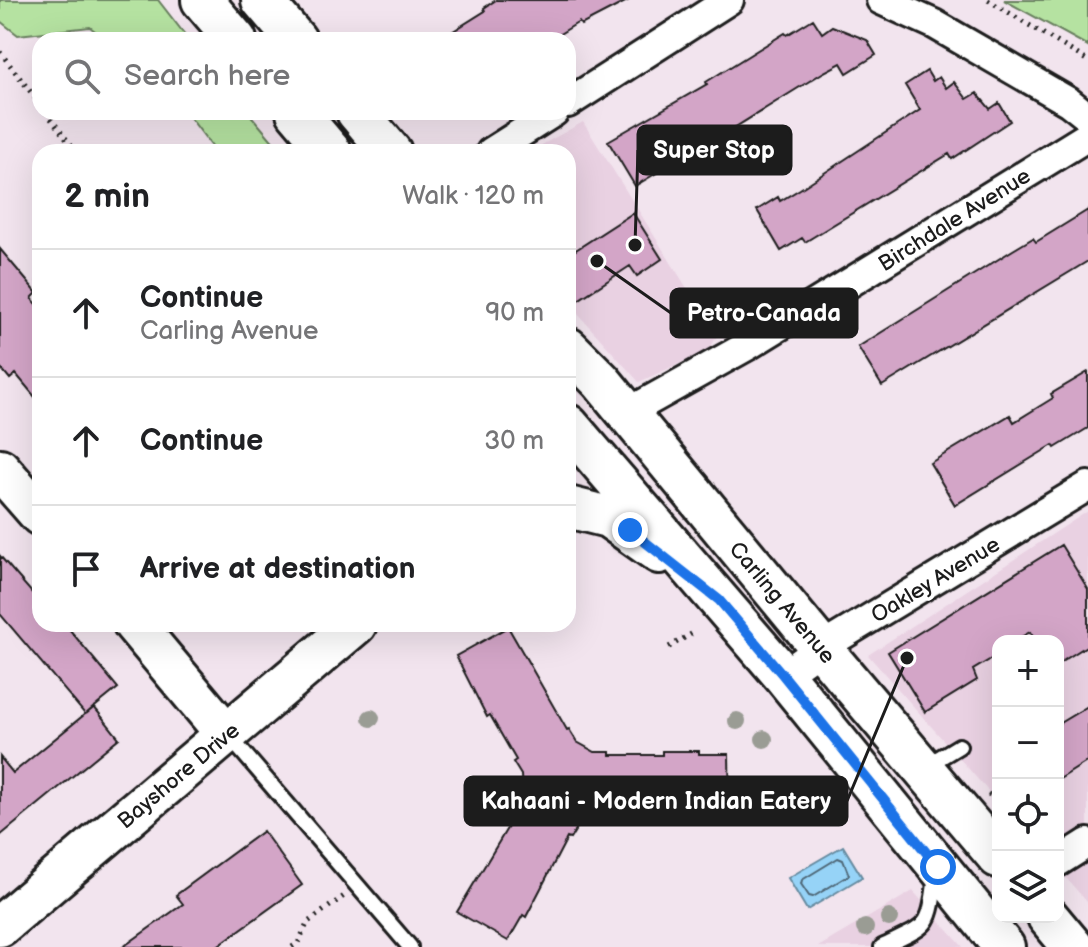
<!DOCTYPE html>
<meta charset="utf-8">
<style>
:root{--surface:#fff;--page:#f6f6f6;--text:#202124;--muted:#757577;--line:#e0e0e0}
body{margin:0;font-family:"Balsamiq Sans",sans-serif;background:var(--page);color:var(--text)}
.controls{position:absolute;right:24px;bottom:24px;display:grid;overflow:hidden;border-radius:16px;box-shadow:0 8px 32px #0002}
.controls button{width:72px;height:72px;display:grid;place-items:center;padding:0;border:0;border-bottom:2px solid var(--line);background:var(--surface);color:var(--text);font:40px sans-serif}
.stop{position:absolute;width:24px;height:24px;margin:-18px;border:6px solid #1a73e8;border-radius:50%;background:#fff}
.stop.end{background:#1a73e8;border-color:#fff;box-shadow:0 2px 8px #0008}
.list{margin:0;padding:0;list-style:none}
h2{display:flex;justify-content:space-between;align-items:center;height:104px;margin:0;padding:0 32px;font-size:34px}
h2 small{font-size:26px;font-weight:400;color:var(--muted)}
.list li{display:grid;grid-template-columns:52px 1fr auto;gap:24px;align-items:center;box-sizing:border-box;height:128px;padding:0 32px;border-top:2px solid var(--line)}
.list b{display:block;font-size:30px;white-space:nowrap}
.list p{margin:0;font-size:26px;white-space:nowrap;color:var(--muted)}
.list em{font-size:26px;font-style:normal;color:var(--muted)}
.icon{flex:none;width:44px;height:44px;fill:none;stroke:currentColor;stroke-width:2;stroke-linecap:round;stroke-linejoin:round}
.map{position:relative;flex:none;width:1088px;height:947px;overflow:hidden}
.search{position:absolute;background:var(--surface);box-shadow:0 8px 32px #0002;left:32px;top:32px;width:544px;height:88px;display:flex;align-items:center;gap:20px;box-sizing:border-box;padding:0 28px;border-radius:24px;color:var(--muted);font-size:30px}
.panel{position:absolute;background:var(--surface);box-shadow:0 8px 32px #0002;left:32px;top:144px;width:544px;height:488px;border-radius:24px}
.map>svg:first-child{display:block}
</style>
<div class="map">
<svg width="1088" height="947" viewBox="0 0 1088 947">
<rect width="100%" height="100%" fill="#f2e4ee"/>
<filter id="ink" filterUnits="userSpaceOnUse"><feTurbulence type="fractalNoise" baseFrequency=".0125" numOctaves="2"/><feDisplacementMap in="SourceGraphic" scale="16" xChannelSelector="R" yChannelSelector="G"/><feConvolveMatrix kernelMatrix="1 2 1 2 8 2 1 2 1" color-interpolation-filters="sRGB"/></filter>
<g filter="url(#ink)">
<path fill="#e9d1e2" d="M583,122L717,336L709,350L639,382L568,303V152H529Z
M1088,511V903L1058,869V641H998V802L868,655Z
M913,891L963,947H818Z"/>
<path fill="#b5e2a1" stroke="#687f5e" stroke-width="2" d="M0,0H158L189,40H106L90,27L18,35L0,21Z
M1004,0H1088V46Z
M186,112H248L282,152H216Z"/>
<path fill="#96d3f7" stroke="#658a9f" stroke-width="2" d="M843,846L862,877L807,910L788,878Z"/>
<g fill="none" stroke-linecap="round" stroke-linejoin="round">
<path stroke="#4d6574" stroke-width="2" d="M838,858L843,860L849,875L813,897L809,896L801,884L802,880Z"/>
</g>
<path fill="#d3a5c7" stroke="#1c1c1c" stroke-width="2" d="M496,0H629L581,25L579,22L550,40H439L485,11L484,8Z
M813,19L822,33L832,26L867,40L876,55L847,73L841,63L824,72L676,164L675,162L635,186L608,141L707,84L706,82L785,33L787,35Z
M927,71L933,81L939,77L946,88L954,82L967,99L977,93L990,109L999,103L1010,121L952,159L949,154L805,242L802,238L781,251L757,210L778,197L780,201L800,189L920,110L905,85Z
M1088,210V261L882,386L858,347L1013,250L1033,238L1036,242Z
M633,213L662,259L637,276L630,266L578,300L568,285V255Z
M0,249L37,293L32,298L40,308V403L16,374L10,379L0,367Z
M1088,372V428L1055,448L1053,445L955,505L930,463L1010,415L1014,422L1053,398L1051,394Z
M1061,545L1088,589V645L1058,664V641H1036L1030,632L1014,641H998V651L994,653L996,656L973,670L977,680L925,712L888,652Z
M0,556L40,602V624H65L118,688L86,714L94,707L119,738L0,836V757L13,773L85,714L0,614Z
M508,627L567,730L569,729L577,742L595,752H610V755H662V751H699V754H729L730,813L611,812V816H595L578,826L570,839L567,838L526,917L523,915L508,941L457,912L518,810L514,808L522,795L521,775L513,762L516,760L490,715L487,717L456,656Z
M1088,706V761L1058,780V724Z
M263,831L302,885L216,947H123L183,904L176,895Z"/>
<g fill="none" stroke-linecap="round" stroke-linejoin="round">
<g stroke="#1c1c1c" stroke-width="20">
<path id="lane" d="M228,735L410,947
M926,766L959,746
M882,947C930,924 929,930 936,876"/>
</g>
<g stroke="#1c1c1c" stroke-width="34">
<path id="street" d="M881,0L934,24L1069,102L1088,117
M568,103L729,0
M491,152L554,112
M627,413L747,346L1088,136
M783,675L821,648L1088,486
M1058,862L1088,843"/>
</g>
<g stroke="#1c1c1c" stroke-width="46">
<path id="secondary" d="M202,0L236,40
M262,0L296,40
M297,112L331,152
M357,112L391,152
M568,348L601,381L821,648L998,857
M568,425L783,675L1004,947
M0,469L40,515
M568,507L608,517L659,553
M134,624L227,735
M1048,917L1073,947
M0,926L356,624"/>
</g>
<path stroke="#1c1c1c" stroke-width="5" stroke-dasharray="2 6" stroke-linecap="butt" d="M988,0L1088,61
M0,52L40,104
M46,112L76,152
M37,283L40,281
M669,647L693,633
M988,794L998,798
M292,947L298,943L308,922L344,896"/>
<use href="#lane" stroke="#fff" stroke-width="14"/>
<use href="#street" stroke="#fff" stroke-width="28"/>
<use href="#secondary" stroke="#fff" stroke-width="40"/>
</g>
<g fill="#9a9c94">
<circle cx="371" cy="718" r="9"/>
<circle cx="737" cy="721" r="9"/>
<circle cx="764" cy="739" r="9"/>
<circle cx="889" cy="918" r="9"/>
<circle cx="865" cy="928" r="9"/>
</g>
</g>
<g fill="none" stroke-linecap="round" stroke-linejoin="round" filter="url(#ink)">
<path stroke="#1a73e8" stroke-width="10" d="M630,530L719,600L783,675L938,867"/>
</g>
<g text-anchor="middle" stroke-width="7" stroke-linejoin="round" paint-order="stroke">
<g font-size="22" fill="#1c1c1c" stroke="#fff">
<text transform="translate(954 219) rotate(-32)" y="8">Birchdale Avenue</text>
<text transform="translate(935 579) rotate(-31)" y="8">Oakley Avenue</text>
<text transform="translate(783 602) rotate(50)" y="8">Carling Avenue</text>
<text transform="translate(178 775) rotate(-40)" y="8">Bayshore Drive</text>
</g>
</g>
<path fill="none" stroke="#1c1c1c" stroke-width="3" d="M635 245L638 150M597 261L671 313M907 658L847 801"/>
<g fill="#1c1c1c" stroke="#fff" stroke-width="3">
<circle cx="635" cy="245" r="8"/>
<circle cx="597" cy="261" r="8"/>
<circle cx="907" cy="658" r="8"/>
</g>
<g fill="#1c1c1c" stroke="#1c1c1c" stroke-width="3">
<rect x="638" y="126" width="153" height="48" rx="8"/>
<rect x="671" y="289" width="186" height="48" rx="8"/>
<rect x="465" y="777" width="382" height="48" rx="8"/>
</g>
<g font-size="24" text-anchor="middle" font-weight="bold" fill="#fff">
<text x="714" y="158">Super Stop</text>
<text x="764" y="321">Petro-Canada</text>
<text x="656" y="809">Kahaani - Modern Indian Eatery</text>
</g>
</svg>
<div class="controls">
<button>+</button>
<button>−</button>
<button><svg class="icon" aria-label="locate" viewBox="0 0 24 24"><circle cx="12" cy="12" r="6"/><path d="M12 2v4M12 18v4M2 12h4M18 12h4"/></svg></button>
<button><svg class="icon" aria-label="layers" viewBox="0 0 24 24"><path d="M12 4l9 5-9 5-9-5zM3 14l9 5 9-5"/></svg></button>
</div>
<div class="stop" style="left:938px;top:867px"></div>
<div class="stop end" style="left:630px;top:530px"></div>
<div class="search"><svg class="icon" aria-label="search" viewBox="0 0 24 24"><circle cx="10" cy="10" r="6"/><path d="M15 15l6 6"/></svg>Search here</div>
<section class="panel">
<h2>2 min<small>Walk · 120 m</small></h2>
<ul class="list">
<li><svg class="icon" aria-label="ahead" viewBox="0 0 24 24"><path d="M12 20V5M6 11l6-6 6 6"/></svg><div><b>Continue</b><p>Carling Avenue</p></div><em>90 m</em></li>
<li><svg class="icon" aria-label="ahead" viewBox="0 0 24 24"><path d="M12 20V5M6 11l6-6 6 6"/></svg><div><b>Continue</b></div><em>30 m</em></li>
<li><svg class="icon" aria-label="arrive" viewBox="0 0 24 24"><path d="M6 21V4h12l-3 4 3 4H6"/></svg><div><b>Arrive at destination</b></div></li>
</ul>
</section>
</div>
